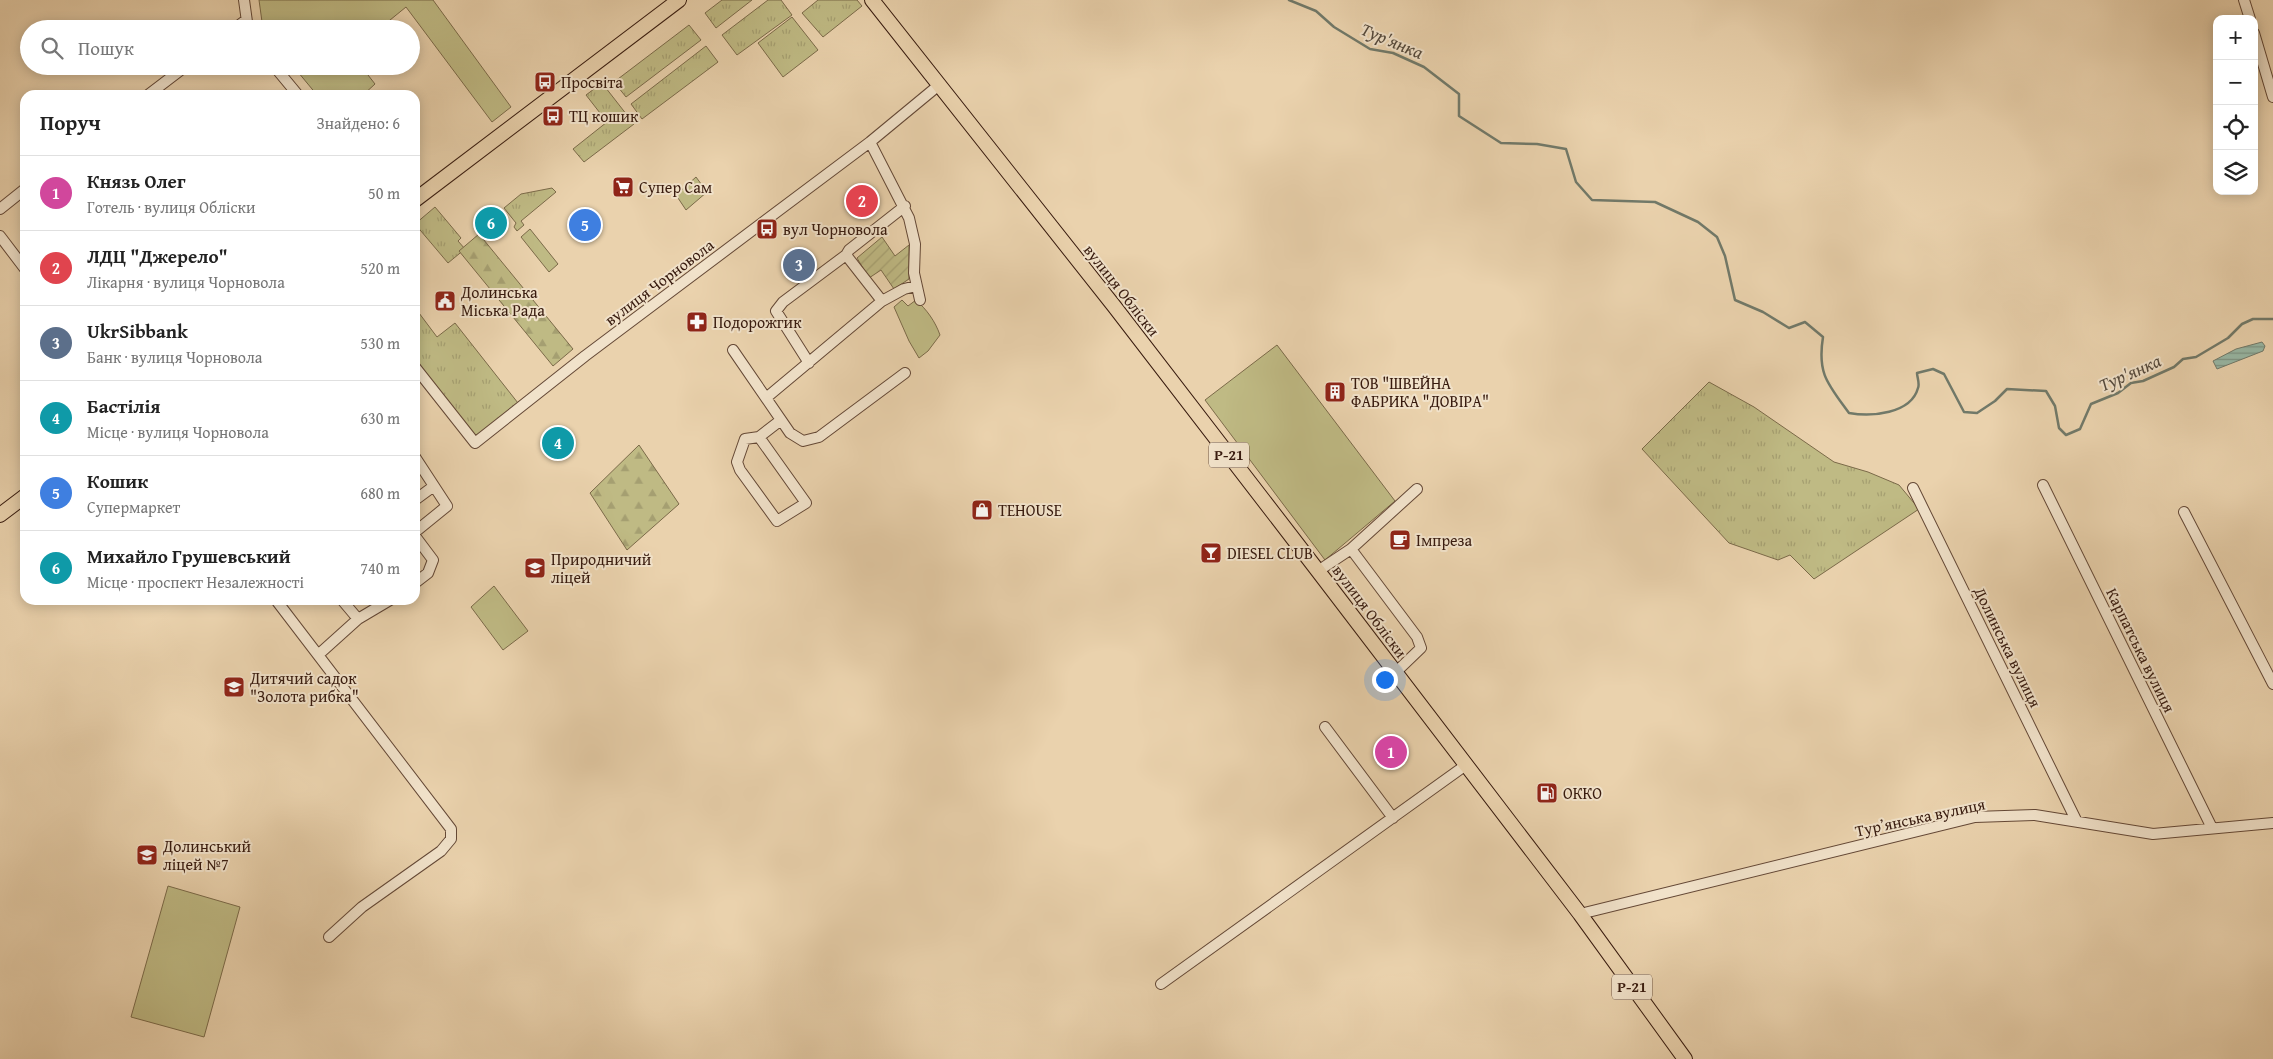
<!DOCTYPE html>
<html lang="uk">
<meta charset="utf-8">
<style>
:root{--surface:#fff;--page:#f2f2f2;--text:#222;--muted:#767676;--line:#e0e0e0;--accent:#b45309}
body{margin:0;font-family:"Gentium Book Plus",serif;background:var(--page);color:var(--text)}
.controls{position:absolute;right:15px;top:15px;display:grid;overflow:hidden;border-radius:10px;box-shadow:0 2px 12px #0003}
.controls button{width:45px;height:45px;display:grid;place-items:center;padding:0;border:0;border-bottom:1px solid var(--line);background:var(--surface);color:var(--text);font:25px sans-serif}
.you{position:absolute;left:1384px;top:679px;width:18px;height:18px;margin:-12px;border:4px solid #fff;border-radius:50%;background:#1a73e8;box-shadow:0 0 0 8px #1a73e833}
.badge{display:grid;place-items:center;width:32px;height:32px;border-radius:50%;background:var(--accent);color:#fff;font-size:16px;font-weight:700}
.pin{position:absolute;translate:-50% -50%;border:2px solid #fff;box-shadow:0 1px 5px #0006}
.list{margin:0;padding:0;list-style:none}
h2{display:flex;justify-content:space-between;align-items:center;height:65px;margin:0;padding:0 20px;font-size:21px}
h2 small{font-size:16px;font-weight:400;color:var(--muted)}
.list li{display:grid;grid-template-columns:32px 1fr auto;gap:15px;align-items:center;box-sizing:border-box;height:75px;padding:0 20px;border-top:1px solid var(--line)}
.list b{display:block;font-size:19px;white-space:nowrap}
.list p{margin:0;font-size:16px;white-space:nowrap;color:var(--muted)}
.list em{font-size:16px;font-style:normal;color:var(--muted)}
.icon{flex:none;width:28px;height:28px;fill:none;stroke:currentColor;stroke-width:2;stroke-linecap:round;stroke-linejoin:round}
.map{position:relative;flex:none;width:2273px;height:1059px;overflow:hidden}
.search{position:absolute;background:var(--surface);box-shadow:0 2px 12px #0003;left:20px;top:20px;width:400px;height:55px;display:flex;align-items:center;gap:12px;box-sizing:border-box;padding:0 18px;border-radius:28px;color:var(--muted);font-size:19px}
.panel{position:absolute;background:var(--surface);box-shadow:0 2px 12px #0003;left:20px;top:90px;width:400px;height:515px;border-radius:15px}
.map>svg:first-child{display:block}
</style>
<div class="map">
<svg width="2273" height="1059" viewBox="0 0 2273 1059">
<defs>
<pattern id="grass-tufts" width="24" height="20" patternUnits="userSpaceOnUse" patternTransform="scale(1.25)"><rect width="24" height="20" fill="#bfba84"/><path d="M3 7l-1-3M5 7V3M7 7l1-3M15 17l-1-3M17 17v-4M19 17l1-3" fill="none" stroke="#a59f71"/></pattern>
<pattern id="forest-firs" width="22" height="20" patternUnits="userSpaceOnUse" patternTransform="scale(1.25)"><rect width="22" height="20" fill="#bfba84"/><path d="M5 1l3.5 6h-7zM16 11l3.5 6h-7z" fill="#a59f71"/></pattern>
<pattern id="garden-furrows" width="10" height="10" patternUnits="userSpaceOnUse" patternTransform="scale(1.25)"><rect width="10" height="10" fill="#bfba84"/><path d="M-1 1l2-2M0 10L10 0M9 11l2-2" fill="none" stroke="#a59f71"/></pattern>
<pattern id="water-rules" width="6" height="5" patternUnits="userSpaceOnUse" patternTransform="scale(1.25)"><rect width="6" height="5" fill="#98b8a6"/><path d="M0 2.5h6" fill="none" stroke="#7d9586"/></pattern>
</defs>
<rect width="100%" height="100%" fill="#ead2ad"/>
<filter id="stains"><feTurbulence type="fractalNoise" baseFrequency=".004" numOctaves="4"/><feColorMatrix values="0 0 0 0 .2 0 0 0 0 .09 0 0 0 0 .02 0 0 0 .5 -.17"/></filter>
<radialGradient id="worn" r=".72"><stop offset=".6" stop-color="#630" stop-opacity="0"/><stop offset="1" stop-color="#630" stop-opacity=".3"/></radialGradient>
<path fill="url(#grass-tufts)" stroke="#7b6a49" d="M722,0H752L716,28L705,13Z
M768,0H781L792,15L737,55L722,35Z
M818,0H857L862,6L823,37L802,13Z
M792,17L818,50L783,77L758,43Z
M689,25L701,40L626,97L614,82Z
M706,46L718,62L642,119L631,104Z
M602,83L634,124L584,162L573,149L607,122L586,95Z
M552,188L556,192L521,221L524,225L517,231L514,227L516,223L504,208L521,194Z
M435,207L461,238L458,241L465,249L448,263L415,224Z
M419,313L437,337L455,323L518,403L476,437L415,361V334L419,331L415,326V316Z
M1709,382L1754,407L1834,462L1868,472L1899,485L1919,509L1814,579L1790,555L1778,560L1729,543L1642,449Z"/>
<path fill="url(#forest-firs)" stroke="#7b6a49" d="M479,234L573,349L553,366L459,251Z
M639,445L679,504L627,550L590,493Z"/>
<path fill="#bfba84" stroke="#7b6a49" d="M259,0H433L511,107L492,122L406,7L379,29H263Z
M293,66H361L375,84L363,95H317Z
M696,177L707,192L686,210L676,195Z
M530,229L558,264L549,272L521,237Z
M902,300L908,306L916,300C927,310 935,321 940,335L928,351L919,358L909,341L894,307Z
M1277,345L1395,501L1325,560L1205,400Z
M494,586L528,631L503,650L471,607Z
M168,886L240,907L204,1037L131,1017Z"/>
<path fill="url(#garden-furrows)" stroke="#7b6a49" d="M882,237L895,256L909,245V279L894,289L881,270L869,278L857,258Z"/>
<path fill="url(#water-rules)" stroke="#717969" d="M2262,342L2265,346L2263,351L2217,369L2213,361L2236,349Z"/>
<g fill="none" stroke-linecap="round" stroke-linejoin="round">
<path stroke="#717969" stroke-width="2.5" d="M1289,0L1316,11L1334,27L1370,49L1393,53L1424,67L1459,94V116L1501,143L1537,144L1566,149L1576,182L1592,200L1655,202L1698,222L1717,237L1725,256L1735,300L1763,312L1789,328L1805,322L1823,337C1817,374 1828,384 1849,413C1871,417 1911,414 1918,388C1920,384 1917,377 1917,373L1933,369L1944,374L1964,412L1977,413L1995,401L2007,389L2046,391L2055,406L2059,428L2066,435L2080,429L2091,404L2118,393L2131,383L2143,381L2174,367L2183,359L2196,357L2228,338L2242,324L2253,319H2273"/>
<g stroke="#644836" stroke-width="12">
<path id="minor" d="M244,0L248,29
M2244,0L2250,19
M234,29L246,20
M2254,33L2273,97
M274,66L298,95
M148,95L186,66
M870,142L909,218L915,244L914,273L920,300
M0,209L25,189
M0,236L25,269
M882,301L904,289L916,286
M733,350L790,433L803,441L819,437L905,373
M809,363L776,311L783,302L846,255L849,250L905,206
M415,367L475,443L585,356L870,142L939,85
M766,398L882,301L846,255
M759,437L745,439L737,462L740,470L777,521L806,503L759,437L781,420
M415,457L447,506L415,532
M2043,485L2212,828
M1913,488L2076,820
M415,500L434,486
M2184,512L2273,684
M415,536L433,560L428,573L415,583
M1351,549L1417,637L1421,648L1395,673
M1318,571L1351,549L1417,489
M276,600L451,829V839L441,851L362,907L329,937
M358,619L390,600
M318,655L358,619L342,600
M1325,727L1393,818
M1580,914L1975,817L2035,815L2153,834L2273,823
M1161,984L1466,765"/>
</g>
<g stroke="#371a0e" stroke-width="16">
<path id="major" d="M872,0L1114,306L1318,571L1580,914L1685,1059
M415,200L679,0
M0,515L25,496"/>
</g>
<use href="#minor" stroke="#f1e2ca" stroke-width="10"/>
<use href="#major" stroke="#ead2ad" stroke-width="14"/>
</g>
<defs>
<g id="bus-square" transform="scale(1.125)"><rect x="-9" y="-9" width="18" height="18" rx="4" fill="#8f2418" stroke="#f1e2ca"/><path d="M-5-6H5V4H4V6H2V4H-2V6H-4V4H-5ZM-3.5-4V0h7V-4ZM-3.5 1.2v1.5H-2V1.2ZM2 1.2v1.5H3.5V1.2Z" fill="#fff"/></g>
<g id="supermarket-square" transform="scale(1.125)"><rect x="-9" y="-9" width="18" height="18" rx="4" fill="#8f2418" stroke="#f1e2ca"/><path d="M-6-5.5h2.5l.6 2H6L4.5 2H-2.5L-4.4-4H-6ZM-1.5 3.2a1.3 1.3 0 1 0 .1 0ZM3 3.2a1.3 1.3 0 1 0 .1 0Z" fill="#fff"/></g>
<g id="civic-square" transform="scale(1.125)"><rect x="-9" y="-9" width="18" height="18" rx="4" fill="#8f2418" stroke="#f1e2ca"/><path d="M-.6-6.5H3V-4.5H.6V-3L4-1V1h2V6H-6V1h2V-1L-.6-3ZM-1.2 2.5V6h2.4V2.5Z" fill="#fff"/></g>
<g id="pharmacy-square" transform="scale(1.125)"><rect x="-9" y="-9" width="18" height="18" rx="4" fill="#8f2418" stroke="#f1e2ca"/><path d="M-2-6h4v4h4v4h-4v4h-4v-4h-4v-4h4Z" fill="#fff"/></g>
<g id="building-square" transform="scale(1.125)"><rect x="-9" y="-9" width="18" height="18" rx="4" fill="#8f2418" stroke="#f1e2ca"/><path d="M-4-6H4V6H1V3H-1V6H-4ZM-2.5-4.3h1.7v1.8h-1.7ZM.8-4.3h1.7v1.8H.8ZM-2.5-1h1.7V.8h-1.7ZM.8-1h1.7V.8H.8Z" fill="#fff"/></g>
<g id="shop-square" transform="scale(1.125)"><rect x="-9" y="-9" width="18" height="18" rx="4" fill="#8f2418" stroke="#f1e2ca"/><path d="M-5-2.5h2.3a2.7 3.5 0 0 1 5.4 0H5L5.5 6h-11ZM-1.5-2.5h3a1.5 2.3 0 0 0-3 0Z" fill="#fff"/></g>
<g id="cafe-square" transform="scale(1.125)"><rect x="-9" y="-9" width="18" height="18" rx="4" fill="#8f2418" stroke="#f1e2ca"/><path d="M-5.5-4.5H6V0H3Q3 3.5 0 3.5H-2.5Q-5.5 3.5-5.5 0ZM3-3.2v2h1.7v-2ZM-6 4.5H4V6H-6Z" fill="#fff"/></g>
<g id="bar-square" transform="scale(1.125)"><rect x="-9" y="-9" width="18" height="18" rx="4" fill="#8f2418" stroke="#f1e2ca"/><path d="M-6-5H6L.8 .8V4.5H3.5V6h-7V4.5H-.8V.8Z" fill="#fff"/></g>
<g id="school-square" transform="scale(1.125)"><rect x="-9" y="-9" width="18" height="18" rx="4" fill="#8f2418" stroke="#f1e2ca"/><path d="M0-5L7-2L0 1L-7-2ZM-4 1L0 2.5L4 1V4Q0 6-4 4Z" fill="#fff"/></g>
<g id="fuel-square" transform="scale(1.125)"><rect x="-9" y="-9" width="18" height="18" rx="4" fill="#8f2418" stroke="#f1e2ca"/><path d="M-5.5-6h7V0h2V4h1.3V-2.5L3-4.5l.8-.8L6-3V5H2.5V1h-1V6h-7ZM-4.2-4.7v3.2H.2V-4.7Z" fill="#fff"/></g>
</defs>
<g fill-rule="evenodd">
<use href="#bus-square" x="545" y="82"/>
<use href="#bus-square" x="553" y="116"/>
<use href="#supermarket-square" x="623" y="187"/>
<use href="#bus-square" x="767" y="229"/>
<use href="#civic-square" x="445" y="301"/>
<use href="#pharmacy-square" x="697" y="322"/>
<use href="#building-square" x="1335" y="392"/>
<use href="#shop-square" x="982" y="510"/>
<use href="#cafe-square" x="1400" y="540"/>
<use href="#bar-square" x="1211" y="553"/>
<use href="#school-square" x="535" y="568"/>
<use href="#school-square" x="234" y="687"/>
<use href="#fuel-square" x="1547" y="793"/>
<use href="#school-square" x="147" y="855"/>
</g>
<g text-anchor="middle" stroke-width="4" stroke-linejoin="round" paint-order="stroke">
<g fill="#f1e2ca" stroke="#6f5646" stroke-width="1">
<rect x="1209" y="442.5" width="40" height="25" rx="4"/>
<rect x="1612" y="974.5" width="40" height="25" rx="4"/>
</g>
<g font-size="15" font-weight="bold" fill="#371a0e">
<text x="1229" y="460">Р-21</text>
<text x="1632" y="992">Р-21</text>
</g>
<g font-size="16" fill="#371a0e" stroke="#f1e2ca" text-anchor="start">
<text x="561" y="88">Просвіта</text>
<text x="569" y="122">ТЦ кошик</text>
<text x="639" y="193">Супер Сам</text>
<text x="783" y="235">вул Чорновола</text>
<text x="461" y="298">Долинська<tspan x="461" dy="18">Міська Рада</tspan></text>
<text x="713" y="328">Подорожгик</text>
<text x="1351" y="389">ТОВ "ШВЕЙНА<tspan x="1351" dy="18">ФАБРИКА "ДОВІРА"</tspan></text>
<text x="998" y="516">TEHOUSE</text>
<text x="1416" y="546">Імпреза</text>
<text x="1227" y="559">DIESEL CLUB</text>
<text x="551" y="565">Природничий<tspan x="551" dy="18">ліцей</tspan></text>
<text x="250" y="684">Дитячий садок<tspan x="250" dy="18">"Золота рибка"</tspan></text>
<text x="1563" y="799">ОККО</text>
<text x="163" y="852">Долинський<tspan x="163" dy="18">ліцей №7</tspan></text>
</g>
<g font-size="16" fill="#371a0e" stroke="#f1e2ca">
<text transform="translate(659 282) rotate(-37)" y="6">вулиця Чорновола</text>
<text transform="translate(1122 290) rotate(52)" y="6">вулиця Обліски</text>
<text transform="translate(1370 611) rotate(53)" y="6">вулиця Обліски</text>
<text transform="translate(2008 647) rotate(64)" y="6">Долинська вулиця</text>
<text transform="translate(2141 650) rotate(64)" y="6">Карпатська вулиця</text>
<text transform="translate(1920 817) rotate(-12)" y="6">Турʼянська вулиця</text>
</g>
<g font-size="18" font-style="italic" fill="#54493c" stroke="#f1e2ca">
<text transform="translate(1392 41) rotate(23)" y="6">Тур'янка</text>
<text transform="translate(2130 373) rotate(-24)" y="6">Тур'янка</text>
</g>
</g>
<rect width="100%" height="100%" filter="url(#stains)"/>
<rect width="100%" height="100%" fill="url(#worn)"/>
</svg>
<div class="controls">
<button>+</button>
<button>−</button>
<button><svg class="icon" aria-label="locate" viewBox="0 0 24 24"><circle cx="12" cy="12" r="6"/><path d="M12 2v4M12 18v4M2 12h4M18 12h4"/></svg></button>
<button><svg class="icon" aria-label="layers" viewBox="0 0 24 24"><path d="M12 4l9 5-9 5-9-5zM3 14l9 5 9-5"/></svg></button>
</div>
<div class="you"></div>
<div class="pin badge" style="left:1391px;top:752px;background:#d1479c">1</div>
<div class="pin badge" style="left:862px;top:201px;background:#e0444e">2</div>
<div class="pin badge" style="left:799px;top:265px;background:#5c6f8a">3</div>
<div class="pin badge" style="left:558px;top:443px;background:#0f9aa8">4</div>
<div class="pin badge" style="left:585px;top:225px;background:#3f7fe0">5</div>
<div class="pin badge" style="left:491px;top:223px;background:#0f9aa8">6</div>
<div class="search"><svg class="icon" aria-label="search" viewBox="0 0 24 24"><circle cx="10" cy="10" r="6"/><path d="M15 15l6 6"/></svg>Пошук</div>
<section class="panel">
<h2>Поруч<small>Знайдено: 6</small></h2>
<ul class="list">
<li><span class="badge" style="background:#d1479c">1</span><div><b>Князь Олег</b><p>Готель · вулиця Обліски</p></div><em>50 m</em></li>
<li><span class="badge" style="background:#e0444e">2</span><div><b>ЛДЦ &quot;Джерело&quot;</b><p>Лікарня · вулиця Чорновола</p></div><em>520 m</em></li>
<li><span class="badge" style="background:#5c6f8a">3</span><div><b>UkrSibbank</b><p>Банк · вулиця Чорновола</p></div><em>530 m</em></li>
<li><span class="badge" style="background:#0f9aa8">4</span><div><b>Бастілія</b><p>Місце · вулиця Чорновола</p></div><em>630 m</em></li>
<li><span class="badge" style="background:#3f7fe0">5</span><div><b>Кошик</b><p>Супермаркет</p></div><em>680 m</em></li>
<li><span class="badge" style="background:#0f9aa8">6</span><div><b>Михайло Грушевський</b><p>Місце · проспект Незалежності</p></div><em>740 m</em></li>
</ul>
</section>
</div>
